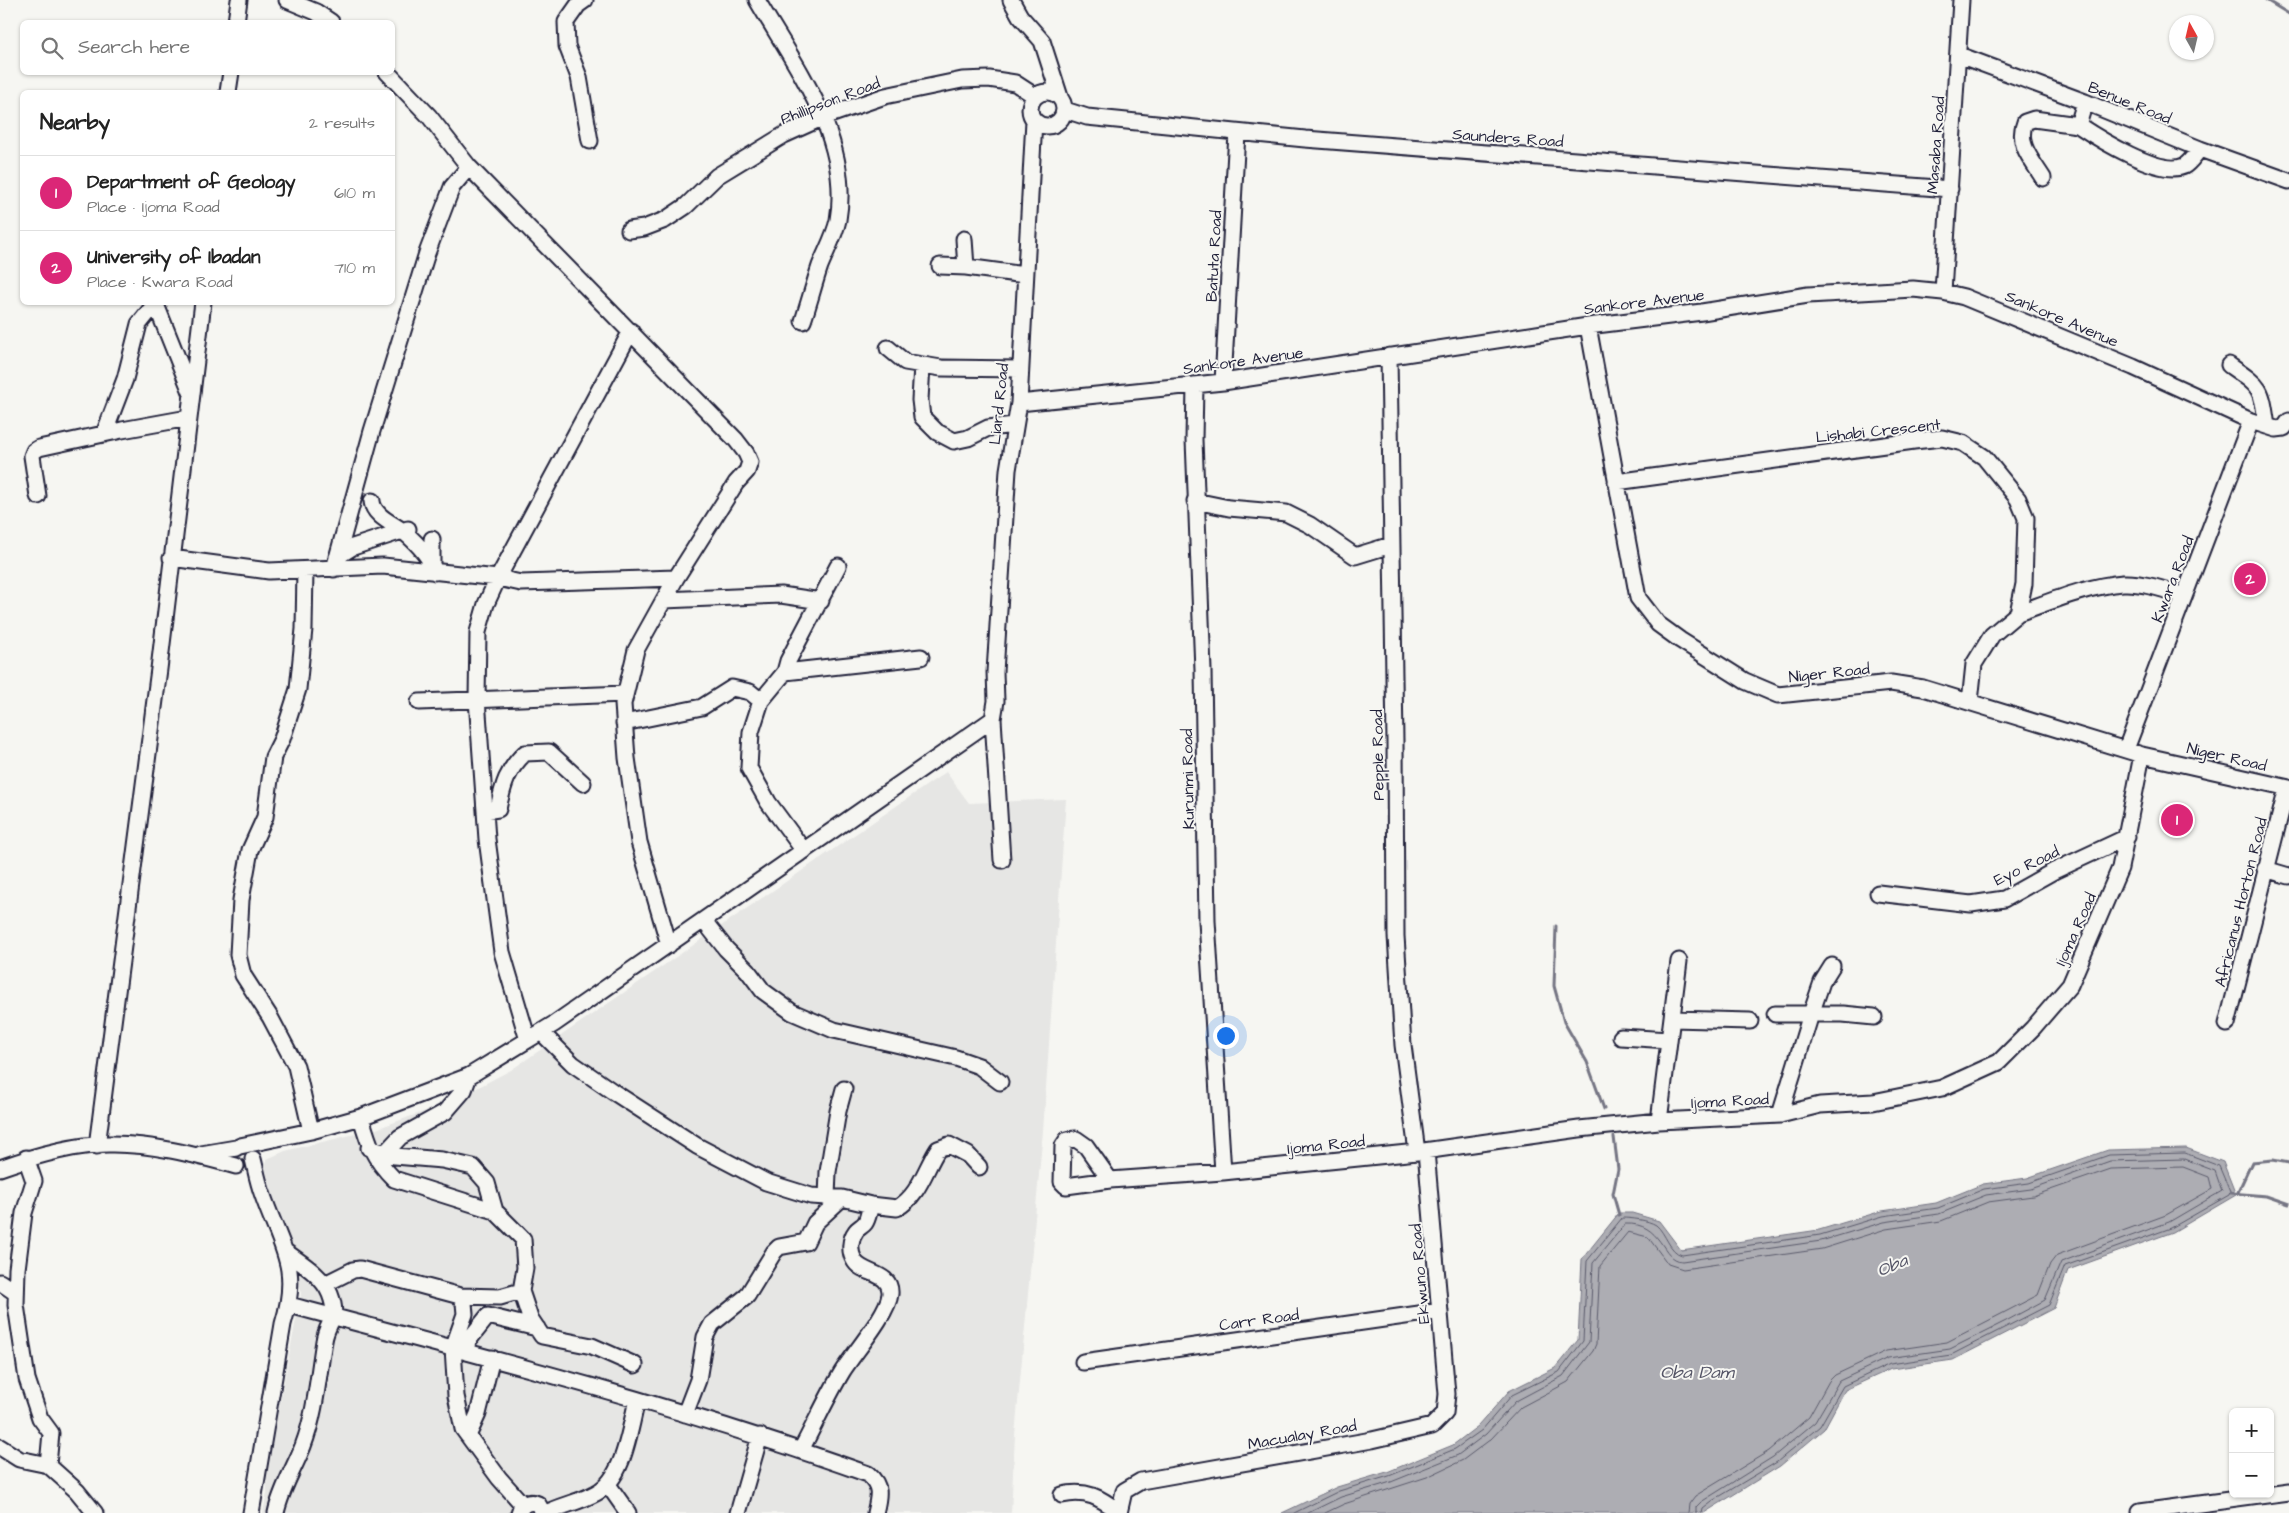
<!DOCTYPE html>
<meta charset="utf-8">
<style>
:root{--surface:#fff;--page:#f6f6f6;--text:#222;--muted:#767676;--line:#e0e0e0;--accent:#db2777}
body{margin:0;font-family:"Architects Daughter",sans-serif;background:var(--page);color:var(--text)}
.controls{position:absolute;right:15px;bottom:15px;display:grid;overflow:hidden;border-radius:8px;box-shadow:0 1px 4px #0004}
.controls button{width:45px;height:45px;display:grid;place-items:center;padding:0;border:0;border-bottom:1px solid var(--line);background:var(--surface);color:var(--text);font:25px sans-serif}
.compass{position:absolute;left:2169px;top:15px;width:45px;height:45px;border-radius:50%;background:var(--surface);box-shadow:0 1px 4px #0004;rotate:352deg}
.you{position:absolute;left:1225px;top:1035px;width:18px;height:18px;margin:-12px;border:4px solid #fff;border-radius:50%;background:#1a73e8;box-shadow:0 0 0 8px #1a73e833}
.badge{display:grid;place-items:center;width:32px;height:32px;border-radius:50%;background:var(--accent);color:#fff;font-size:16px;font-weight:700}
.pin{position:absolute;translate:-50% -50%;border:2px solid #fff;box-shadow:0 1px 5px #0006}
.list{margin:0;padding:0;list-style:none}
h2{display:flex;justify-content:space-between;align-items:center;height:65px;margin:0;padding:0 20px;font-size:21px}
h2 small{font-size:16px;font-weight:400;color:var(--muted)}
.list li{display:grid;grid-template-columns:32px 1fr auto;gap:15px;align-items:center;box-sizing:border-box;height:75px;padding:0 20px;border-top:1px solid var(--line)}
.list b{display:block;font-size:19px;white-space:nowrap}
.list p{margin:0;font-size:16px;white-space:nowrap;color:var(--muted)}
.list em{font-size:16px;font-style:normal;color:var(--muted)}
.icon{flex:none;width:28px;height:28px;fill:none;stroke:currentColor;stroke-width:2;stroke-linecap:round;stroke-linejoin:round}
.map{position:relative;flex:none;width:2289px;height:1513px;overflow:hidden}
.search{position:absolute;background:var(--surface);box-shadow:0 1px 4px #0004;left:20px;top:20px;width:375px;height:55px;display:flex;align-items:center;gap:12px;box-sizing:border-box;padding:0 18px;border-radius:8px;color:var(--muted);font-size:19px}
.panel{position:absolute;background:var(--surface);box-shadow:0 1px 4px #0004;left:20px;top:90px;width:375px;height:215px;border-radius:8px}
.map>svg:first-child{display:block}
</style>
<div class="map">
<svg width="2289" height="1513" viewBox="0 0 2289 1513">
<rect width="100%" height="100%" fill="#f6f6f2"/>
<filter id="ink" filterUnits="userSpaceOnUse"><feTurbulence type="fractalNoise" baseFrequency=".02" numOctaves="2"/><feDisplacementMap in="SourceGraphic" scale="10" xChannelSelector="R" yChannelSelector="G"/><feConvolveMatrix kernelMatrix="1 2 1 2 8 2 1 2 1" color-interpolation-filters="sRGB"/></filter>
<g filter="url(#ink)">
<path fill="#e6e6e4" d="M946,772L969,803L1066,799L1043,1131L1015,1435L1011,1513H263L267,1493L266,1473L301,1294L288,1238L261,1170L267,1159L285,1151L376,1129L450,1102L511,1070Z"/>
<path fill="#adadb3" stroke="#757583" d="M2186,1148L2223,1162L2236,1195L2173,1232L2068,1270L2054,1308L1953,1360L1891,1369L1845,1390L1824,1429L1780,1466L1704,1513H1282L1337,1487L1387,1472L1453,1445L1478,1426L1509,1391L1555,1368L1578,1340L1582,1259L1619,1213H1632L1659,1221L1681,1250L1819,1230L1882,1211L1936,1203L1983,1184L2027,1178L2108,1150Z"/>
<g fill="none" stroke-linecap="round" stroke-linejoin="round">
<path stroke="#5a5a6b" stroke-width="1" d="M1294,1513L1339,1491L1389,1476L1455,1449L1482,1430L1512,1395L1559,1372L1583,1341L1587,1261L1622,1218C1631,1218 1648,1220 1656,1225C1666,1233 1669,1252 1682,1255L1820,1235L1883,1216L1938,1208L1984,1189L2029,1183L2109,1155L2185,1153L2219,1166L2230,1192L2229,1195L2171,1228L2065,1266L2049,1305L1951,1355L1890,1364L1843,1386L1820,1426L1777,1462L1712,1501L1703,1508L1702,1513
M1308,1513L1341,1497L1391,1482L1458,1455L1486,1434L1516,1401L1563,1376L1589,1342L1593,1263L1625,1224C1663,1222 1661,1260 1682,1261L1821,1241L1884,1222L1939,1214L1986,1195L2031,1189L2110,1161L2184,1159L2215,1171L2222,1191L2169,1222L2061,1262L2045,1300L2006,1321L1950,1349L1888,1358L1839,1381L1815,1422L1773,1457L1701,1502L1696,1507V1513
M1325,1513L1344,1504L1427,1477L1463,1460L1491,1439L1521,1407L1568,1382L1593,1351L1596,1344L1600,1266L1628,1232L1648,1237L1668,1264L1683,1269L1822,1249L1886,1229L1941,1221L1988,1202L2033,1196L2111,1169L2183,1167L2209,1177L2212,1189L2166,1215L2057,1255L2050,1264L2038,1295L1947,1342L1886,1351L1835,1375L1829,1381L1809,1417L1769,1451L1695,1496L1689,1504L1688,1513"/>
<path stroke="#757583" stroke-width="3" d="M2266,0L2289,14
M1556,926L1554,986L1564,1022L1587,1062L1604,1109
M1614,1137L1618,1169L1613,1194L1619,1215
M2238,1192L2252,1162L2273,1160L2289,1163
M2231,1193L2266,1196L2289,1204"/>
<g stroke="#22223b" stroke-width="19">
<path id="minor" d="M287,0L316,12L331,22
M585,0L578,5L566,22L567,46L579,77L590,141
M757,0C795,66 852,139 838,220C835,235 826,251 820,266C814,284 809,303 803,321
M1011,0L1020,16L1042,41L1060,97
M236,22L239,0
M1959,55L2085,102L2200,149L2289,181
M387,72L429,116L469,167
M1030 109a17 17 0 1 1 34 0a17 17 0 1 1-34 0Z
M228,92L231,72
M2085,102L2078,125C2099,139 2160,177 2184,166C2190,163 2195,154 2200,149
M1065,110L1087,117L1305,139L1950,189
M2043,178C2032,160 2016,144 2025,122L2034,119L2078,125
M629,230L644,228L665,220L686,206L717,176L784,135L824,117L885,96L962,80L989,79L1015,83L1035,96
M964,239L966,267
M940,266L966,267L1025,275
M1943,292L1961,0
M155,302L191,392
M1588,326L1638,598L1658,624L1680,640L1745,681L1778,695L1891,683L1923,688L2142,755L2289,788
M888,348L905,362L941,368L1020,369
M1389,356L1395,741L1396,936L1403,1045L1417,1152
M922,365L920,400L922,417L937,432L954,441L968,438L988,428L1015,425
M2229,365C2262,388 2261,386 2267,426
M1223,382L1237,133
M1195,385L1194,440L1203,670L1207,921L1223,1172
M1019,403L1223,382L1588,326L1702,312L1808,295L1913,289L1943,292L1964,297L2133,367L2251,421L2276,429L2284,428L2289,421
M104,434L125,379L139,324L155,304
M1616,482L1914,441L1942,438L1963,443L1984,457L2018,499L2026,518L2024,584L2018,613L1992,635L1974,664L1970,702
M38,496L32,456L34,451L39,448L122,430L188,418
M372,501C373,516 394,524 404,532C417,543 430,556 435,572
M1195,501L1229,508L1286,513L1310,525L1355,556L1391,545
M432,539V562
M337,557L353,547L408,529
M171,558L269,571L383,566L498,578L521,583L676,578
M334,569L372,431L427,253L452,187L469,167L736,440L746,453L750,462L747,471L736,483L676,578L636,650L623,704L627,758L639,842L669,945
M305,570L304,629L298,689L282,739L273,757L265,817L250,850L241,900L238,955L243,975L270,1017L296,1066L311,1131
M664,600L781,595L821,601
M2018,613C2052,601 2087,586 2123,583C2141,582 2168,590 2184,596
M785,672L921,657
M419,702L625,694
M993,719L1002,860
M624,723L702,707L732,688L750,692L761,701
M2126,749L2251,421
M485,811L498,809C503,785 507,770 525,753L549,752L583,783
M804,851L768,802L749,768L751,732L761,701L785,672L788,661L838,566
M2265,869L2289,876
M1878,893L1971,904L2004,899L2054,871L2127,837
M704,921L726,949L748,971L763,991L792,1012L834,1030L956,1058L979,1066L1000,1082
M1775,1014H1843L1874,1017
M1672,1019L1750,1021
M2227,1024L2287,788
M541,1032L573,1064L612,1091L697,1146L766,1182L811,1196L842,1198L871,1205L897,1208C919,1196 925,1169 938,1149L949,1145L968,1155L979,1167
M1621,1037L1669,1040
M528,1040L502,952L487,839L477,699L478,632L486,604L498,578L631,331
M1780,1115L1811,1014L1822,982L1832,966
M1659,1121L1679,961
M97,1146L159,669L203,302
M240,1146L311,1131L361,1117L469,1076L554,1024L993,719L996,701L995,672L1008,470L1019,403L1034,120
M369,1148L395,1156L442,1160L473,1167L487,1183L495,1211
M385,1153L400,1137L445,1112L464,1090L469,1076
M201,1154L236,1148
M26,1158L34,1181L24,1213L17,1269L16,1305L27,1379L40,1418L51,1433L48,1465
M0,1168C34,1156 71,1145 108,1144C150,1143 196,1155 236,1166
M1110,1180L1066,1186L1062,1182L1063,1146L1067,1140L1076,1139L1086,1146L1110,1180L1223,1172L1417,1152L1579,1129L1659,1121L1780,1115L1820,1105L1873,1102L1942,1088L1999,1062L2033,1028L2070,985L2120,868L2142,755
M827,1197L828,1172L838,1111L844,1089
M0,1282L16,1293
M325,1284L353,1270L360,1269L460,1296L500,1297L521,1291L525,1268L523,1239L495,1211L394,1179C373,1158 369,1145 361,1117
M521,1291L530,1318L542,1336L592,1346L635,1365
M460,1296L464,1303L465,1314L453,1348L456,1396L463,1429L499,1478L523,1505
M289,1305C484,1356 678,1406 868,1474C882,1486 879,1496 875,1513
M466,1352L468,1341L488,1316L537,1328
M1083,1362L1440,1311
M685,1414L698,1380L705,1337L712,1324L747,1296L774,1252L779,1247L806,1242L815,1223L842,1198
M468,1436L478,1414L492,1358
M0,1447L19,1459L48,1465L77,1491L95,1513
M801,1450C815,1424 827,1397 842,1372C853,1354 888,1314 890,1294C892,1271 861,1275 854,1260C849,1251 850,1239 856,1231C858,1228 863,1226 865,1223C868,1219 869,1211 871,1205
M609,1486L628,1513
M1062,1495C1086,1489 1101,1498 1119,1512
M2140,1512L2289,1492
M251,1513L283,1324C301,1265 280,1246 262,1193C258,1182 256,1171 253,1159
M276,1513C281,1489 294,1469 303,1446C316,1412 318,1376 324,1341C327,1320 340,1320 330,1294C323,1276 301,1263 286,1252
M519,1513C521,1504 529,1500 538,1504L543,1513
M546,1513C562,1505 580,1502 596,1493C624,1479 630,1428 637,1400
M738,1513L760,1436
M1119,1513L1124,1491L1141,1481L1372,1440L1432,1426L1445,1413L1447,1394L1426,1151"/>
</g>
<use href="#minor" stroke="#f6f6f2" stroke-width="15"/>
</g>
</g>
<g text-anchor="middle" stroke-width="4" stroke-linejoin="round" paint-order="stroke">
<g font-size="16" fill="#22223b" stroke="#f6f6f2">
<text transform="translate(830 100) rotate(-21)" y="6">Phillipson Road</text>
<text transform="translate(2130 102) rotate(22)" y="6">Benue Road</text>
<text transform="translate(1508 137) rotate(4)" y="6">Saunders Road</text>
<text transform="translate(1935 145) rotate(-86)" y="6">Masaba Road</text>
<text transform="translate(1213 256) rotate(-87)" y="6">Batuta Road</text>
<text transform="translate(1644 301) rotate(-7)" y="6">Sankore Avenue</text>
<text transform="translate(2062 318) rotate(23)" y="6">Sankore Avenue</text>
<text transform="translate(1243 360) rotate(-8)" y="6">Sankore Avenue</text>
<text transform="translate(998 404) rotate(-84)" y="6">Liard Road</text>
<text transform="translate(1878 430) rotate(-6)" y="6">Lishabi Crescent</text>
<text transform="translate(2172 579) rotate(-69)" y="6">Kwara Road</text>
<text transform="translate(1829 672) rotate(-6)" y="6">Niger Road</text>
<text transform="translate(1377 755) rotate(-91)" y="6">Pepple Road</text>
<text transform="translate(2227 756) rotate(13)" y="6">Niger Road</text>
<text transform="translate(1187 779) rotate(-91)" y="6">Kurunmi Road</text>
<text transform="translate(2026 865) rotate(-26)" y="6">Eyo Road</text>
<text transform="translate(2240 902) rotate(-76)" y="6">Africanus Horton Road</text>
<text transform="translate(2075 929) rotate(-66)" y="6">Ijoma Road</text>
<text transform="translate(1730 1100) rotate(-3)" y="6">Ijoma Road</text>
<text transform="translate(1326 1144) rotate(-6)" y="6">Ijoma Road</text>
<text transform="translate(1419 1274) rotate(-95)" y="6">Ekwuno Road</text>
<text transform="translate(1259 1319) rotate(-8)" y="6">Carr Road</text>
<text transform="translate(1302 1434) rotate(-10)" y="6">Macualay Road</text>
</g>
<g font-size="18" font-style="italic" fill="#535365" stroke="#f6f6f2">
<text transform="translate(1892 1265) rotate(-23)" y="6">Oba</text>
<text x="1697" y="1378">Oba Dam</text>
</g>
</g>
</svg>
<div class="controls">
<button>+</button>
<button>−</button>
</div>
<svg class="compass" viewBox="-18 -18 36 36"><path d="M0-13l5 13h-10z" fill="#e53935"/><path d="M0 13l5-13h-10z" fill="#767676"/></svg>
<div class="you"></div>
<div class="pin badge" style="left:2177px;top:820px">1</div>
<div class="pin badge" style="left:2250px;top:579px">2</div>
<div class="search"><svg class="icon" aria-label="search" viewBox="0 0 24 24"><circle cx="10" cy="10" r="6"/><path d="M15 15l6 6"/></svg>Search here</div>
<section class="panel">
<h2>Nearby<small>2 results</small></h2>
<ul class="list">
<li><span class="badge">1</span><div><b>Department of Geology</b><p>Place · Ijoma Road</p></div><em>610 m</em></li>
<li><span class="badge">2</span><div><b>University of Ibadan</b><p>Place · Kwara Road</p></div><em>710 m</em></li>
</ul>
</section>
</div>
